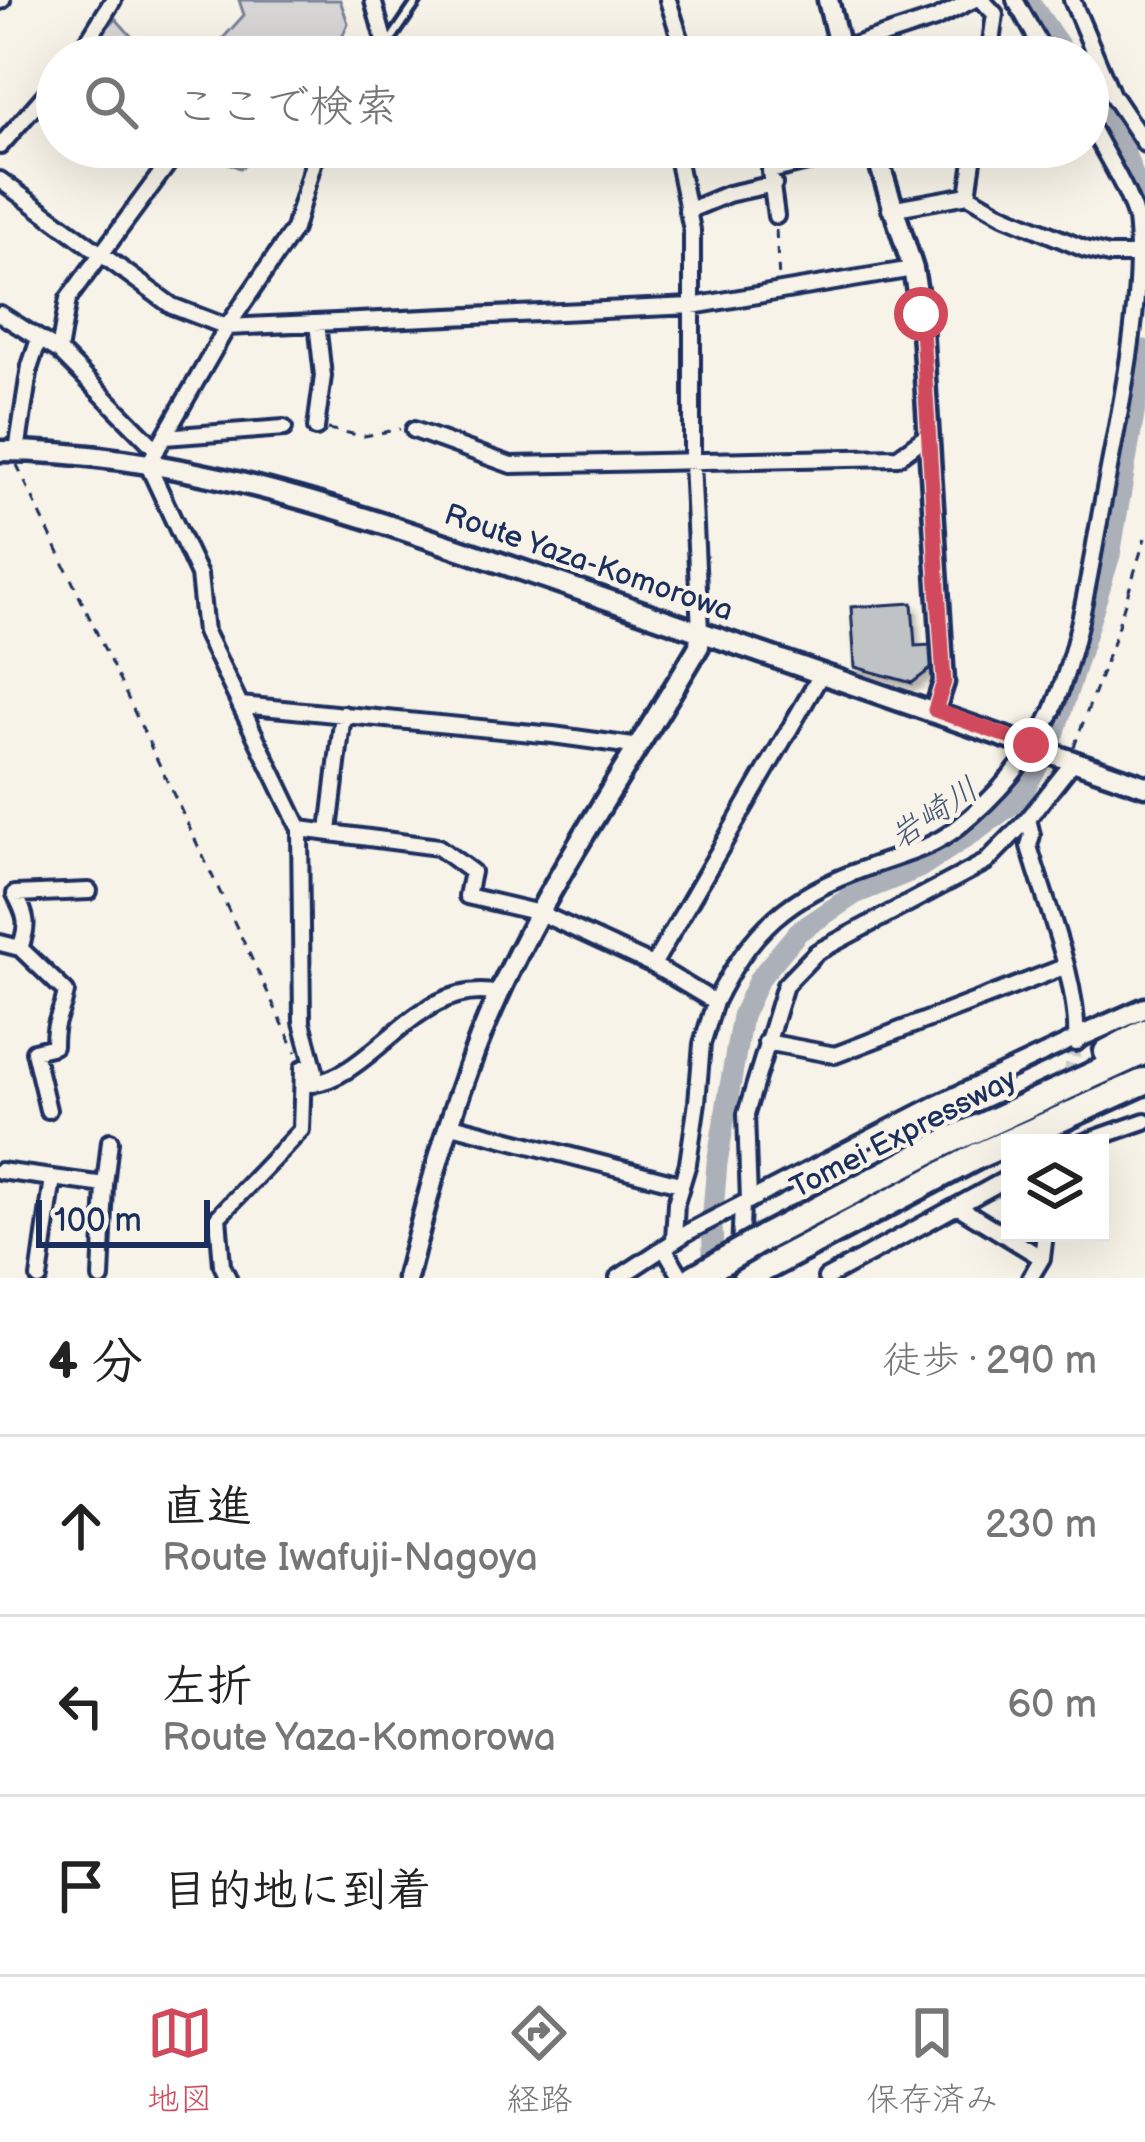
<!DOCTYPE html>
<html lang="ja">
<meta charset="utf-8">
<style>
:root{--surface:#fff;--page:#f6f6f6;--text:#222;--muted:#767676;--line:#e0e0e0;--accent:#d1495b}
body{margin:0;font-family:"Balsamiq Sans","Klee One",sans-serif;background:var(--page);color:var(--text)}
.controls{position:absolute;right:36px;bottom:36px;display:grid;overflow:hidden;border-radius:0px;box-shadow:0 12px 48px #0002}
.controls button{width:108px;height:108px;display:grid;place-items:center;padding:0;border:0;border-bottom:3px solid var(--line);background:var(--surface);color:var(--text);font:60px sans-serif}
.scale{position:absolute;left:36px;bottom:30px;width:174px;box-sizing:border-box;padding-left:12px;border:6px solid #1b2f5e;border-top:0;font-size:33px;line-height:42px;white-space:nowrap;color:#1b2f5e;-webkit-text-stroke:9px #f7f3e8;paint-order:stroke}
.stop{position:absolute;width:36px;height:36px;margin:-27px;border:9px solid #d1495b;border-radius:50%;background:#fff}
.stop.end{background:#d1495b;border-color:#fff;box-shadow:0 3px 12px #0008}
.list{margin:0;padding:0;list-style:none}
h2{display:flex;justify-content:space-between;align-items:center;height:156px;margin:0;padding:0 48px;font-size:51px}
h2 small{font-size:39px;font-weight:400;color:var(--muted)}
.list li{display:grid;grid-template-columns:78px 1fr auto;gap:36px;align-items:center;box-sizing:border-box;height:180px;padding:0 48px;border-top:3px solid var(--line)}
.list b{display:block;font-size:45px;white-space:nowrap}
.list p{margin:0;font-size:39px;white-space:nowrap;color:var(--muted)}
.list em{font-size:39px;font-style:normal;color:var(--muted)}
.icon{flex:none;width:66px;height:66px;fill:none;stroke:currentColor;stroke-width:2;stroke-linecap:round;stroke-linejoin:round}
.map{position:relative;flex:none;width:1145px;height:1278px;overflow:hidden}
.search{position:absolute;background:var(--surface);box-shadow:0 12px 48px #0002;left:36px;right:36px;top:36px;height:132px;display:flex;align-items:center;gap:30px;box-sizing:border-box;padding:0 42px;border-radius:66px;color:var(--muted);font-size:45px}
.sheet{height:696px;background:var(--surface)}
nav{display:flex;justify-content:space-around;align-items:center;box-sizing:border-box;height:168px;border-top:3px solid var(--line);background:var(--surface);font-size:33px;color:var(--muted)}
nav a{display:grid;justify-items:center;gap:6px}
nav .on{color:var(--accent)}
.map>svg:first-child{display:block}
</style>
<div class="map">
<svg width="1145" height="1278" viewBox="0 0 1145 1278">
<defs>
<filter id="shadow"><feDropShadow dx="4" dy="7" stdDeviation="3" flood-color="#0004"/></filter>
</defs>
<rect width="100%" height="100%" fill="#f7f3e8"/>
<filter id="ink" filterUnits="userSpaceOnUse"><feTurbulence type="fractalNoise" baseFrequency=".00833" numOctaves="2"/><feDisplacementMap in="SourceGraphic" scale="24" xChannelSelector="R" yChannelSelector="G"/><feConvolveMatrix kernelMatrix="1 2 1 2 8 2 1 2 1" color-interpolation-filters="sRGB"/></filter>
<g filter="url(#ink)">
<path fill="#d7d6d4" stroke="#798299" stroke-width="3" d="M239,0H340L348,23L334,57H206L244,15Z
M116,19L134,39L128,57H109L100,47L103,31Z
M219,147H277L240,168L226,162Z"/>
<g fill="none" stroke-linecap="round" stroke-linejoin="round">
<path stroke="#acb0b9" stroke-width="21" d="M1028,0L1067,57
M1088,86L1109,111L1145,207
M714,1277L712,1223L717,1163L742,1016L759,979L798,932L855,894L919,868L976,831L1016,801L1025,788L1052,741L1110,555L1145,350"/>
</g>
<path fill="#c0c3c5" stroke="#1b2f5e" stroke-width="3" filter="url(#shadow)" d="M912,603L915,646L931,645L932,668L912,683L855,667L851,607Z"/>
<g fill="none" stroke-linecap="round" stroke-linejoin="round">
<path stroke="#cbcccc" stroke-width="14" stroke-dasharray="14 7" stroke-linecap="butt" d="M1063,1119L1075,1048"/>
<g stroke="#1b2f5e" stroke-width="15">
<path id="lane" d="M388,44L418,0"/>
</g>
<g stroke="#1b2f5e" stroke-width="22">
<path id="street" d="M373,0L386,47L382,57
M668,0L686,57
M982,0L995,14L989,57
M1015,0L1047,57
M1072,0L1112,95L1145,144
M0,1L2,0
M78,57L113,0
M818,57L935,19L973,0
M0,146L57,81
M675,147L692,230V462L700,631
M0,180L172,306L227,327L692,306L913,269
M968,195L975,147
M890,209L968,195L1003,215L1085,249L1109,255H1145
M687,211L728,194L774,184
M776,216L770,171L870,147
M0,314L59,351L157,450
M59,351L68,299L170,161L151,147
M316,428L323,376L317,323
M414,430L511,465L898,457L928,435
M164,437L284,428
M17,451L30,366L39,339
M241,705L553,735L640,747
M1074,761L1028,819L1032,835L1029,846C1045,903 1080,984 1076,1043
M300,829L438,847L472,872L467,896L540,913L653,965L715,1002L702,1044L697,1102L688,1163L676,1203L674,1240
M329,831L343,714
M0,943L20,948L66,992C61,1018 54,1017 54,1046L34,1051L48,1110
M20,948C29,925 27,916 15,894L89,891
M653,965L822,673
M715,1002C750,930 789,895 866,868C898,856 929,850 957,828C995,798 1034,754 1053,710C1082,638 1092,555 1107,479C1121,407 1145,290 1136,219C1127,186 1103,152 1088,121
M766,1042L835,1055L1064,967
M310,1084C375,1077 418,976 499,994
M314,1084L315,1071L302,1022L300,829L205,632L199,575L148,465L227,327L294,229L314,160L328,147
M448,1124L680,1184
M1058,1143L1060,1140
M1082,1143L1145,1121
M0,1171L105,1185L101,1278
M105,1185L110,1141
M749,1201L746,1114L785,985L817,952L986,862L1028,819
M957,1206L1042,1258
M665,1249L682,1278
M740,1253L742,1204
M39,1278L53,1178
M228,1278L222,1265L218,1217L301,1130L303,1068
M618,1278L688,1232L936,1104L1077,1038
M826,1278L1010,1177
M1030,1278L1042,1258L1045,1233"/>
</g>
<g stroke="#1b2f5e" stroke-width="27">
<path id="secondary" d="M828,0L842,57
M874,147L913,269L921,314L944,682L935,710
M0,451C194,451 381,523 562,584C757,650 951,718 1145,786
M1077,1038L1145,1008
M407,1278C431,1182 456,1088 497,998C552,875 631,762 699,646L700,631"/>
</g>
<g stroke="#1b2f5e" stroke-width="33">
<path id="highway" d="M1107,1052L1145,1032
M765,1237L945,1143L1145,1051
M746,1278L977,1156L1145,1081"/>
</g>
<path stroke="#1b2f5e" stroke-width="3" stroke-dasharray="9 9" stroke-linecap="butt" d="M776,230L779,280
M328,429L364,436L400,429
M17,465L296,1052
M1074,747L1112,645L1145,538"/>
<use href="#lane" stroke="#f7f3e8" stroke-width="6"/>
<use href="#street" stroke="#f7f3e8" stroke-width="14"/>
<use href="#secondary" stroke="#f7f3e8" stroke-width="18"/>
<use href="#highway" stroke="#f7f3e8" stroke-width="24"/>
<g stroke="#1b2f5e" stroke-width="33" stroke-linecap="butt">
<path id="highway-bridge" d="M694,1278L765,1237"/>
</g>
<use href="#highway-bridge" stroke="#f7f3e8" stroke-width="24"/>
</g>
</g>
<g fill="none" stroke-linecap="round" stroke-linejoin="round" filter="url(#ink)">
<path stroke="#d1495b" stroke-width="15" d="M921,314L944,682L935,710L1031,745"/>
</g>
<g text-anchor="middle" stroke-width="9" stroke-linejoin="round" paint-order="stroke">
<g font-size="30" fill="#1b2f5e" stroke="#f7f3e8">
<text transform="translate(589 562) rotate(19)" y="10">Route Yaza-Komorowa</text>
<text transform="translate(903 1133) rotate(-27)" y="10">Tomei Expressway</text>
</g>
<g font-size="33" font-style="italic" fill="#465679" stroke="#f7f3e8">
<text transform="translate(933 812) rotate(-34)" y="12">岩崎川</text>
</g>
</g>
</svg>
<div class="controls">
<button><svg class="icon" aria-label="layers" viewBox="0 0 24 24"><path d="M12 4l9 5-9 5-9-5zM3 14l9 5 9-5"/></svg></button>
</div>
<div class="scale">100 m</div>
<div class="stop" style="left:921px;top:314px"></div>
<div class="stop end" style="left:1031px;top:745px"></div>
<div class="search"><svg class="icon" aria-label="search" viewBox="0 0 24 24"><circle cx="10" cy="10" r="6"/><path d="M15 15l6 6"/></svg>ここで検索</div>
</div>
<section class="sheet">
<h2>4 分<small>徒歩 · 290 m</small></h2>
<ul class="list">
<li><svg class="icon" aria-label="ahead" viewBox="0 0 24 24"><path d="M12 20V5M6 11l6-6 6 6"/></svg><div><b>直進</b><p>Route Iwafuji-Nagoya</p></div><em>230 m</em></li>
<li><svg class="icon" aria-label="left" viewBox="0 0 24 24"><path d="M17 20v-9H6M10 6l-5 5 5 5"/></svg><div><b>左折</b><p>Route Yaza-Komorowa</p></div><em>60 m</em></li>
<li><svg class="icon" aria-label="arrive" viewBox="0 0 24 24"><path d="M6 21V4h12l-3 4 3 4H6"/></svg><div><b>目的地に到着</b></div></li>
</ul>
</section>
<nav>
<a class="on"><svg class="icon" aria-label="map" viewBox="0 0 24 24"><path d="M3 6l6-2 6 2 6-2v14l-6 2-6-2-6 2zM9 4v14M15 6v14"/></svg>地図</a>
<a><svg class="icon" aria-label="directions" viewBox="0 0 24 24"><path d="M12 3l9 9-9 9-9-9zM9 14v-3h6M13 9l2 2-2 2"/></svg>経路</a>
<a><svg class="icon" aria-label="saved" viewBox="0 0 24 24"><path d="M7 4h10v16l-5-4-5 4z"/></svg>保存済み</a>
</nav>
